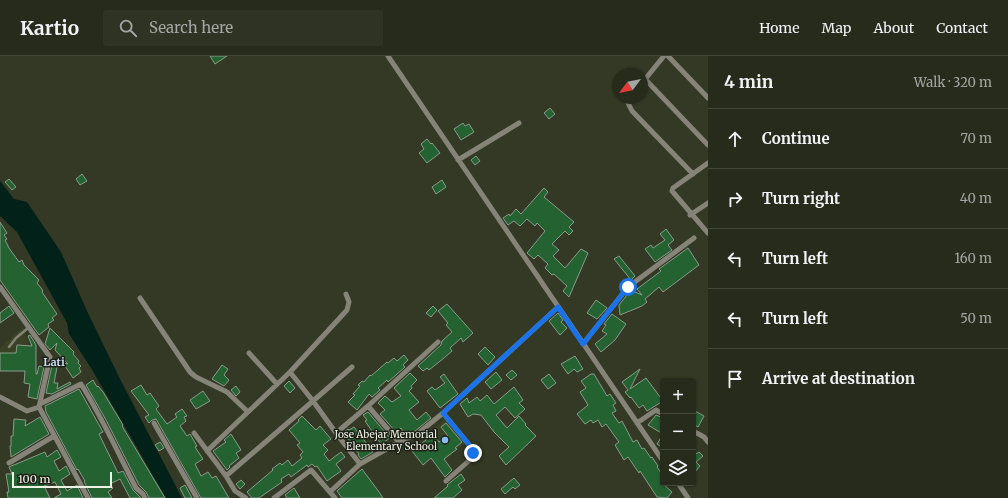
<!DOCTYPE html>
<meta charset="utf-8">
<style>
:root{--surface:#262b1b;--page:#2e3324;--text:#f1f3f6;--muted:#a4a7a3;--line:#42473a}
body{margin:0;font-family:Merriweather,serif;background:var(--page);color:var(--text)}
.controls{position:absolute;right:12px;bottom:12px;display:grid;overflow:hidden;border-radius:4px;box-shadow:0 1px 3px #0004}
.controls button{width:36px;height:36px;display:grid;place-items:center;padding:0;border:0;border-bottom:1px solid var(--line);background:var(--surface);color:var(--text);font:20px sans-serif}
.compass{position:absolute;left:612px;top:12px;width:36px;height:36px;border-radius:50%;background:var(--surface);box-shadow:0 1px 3px #0004;rotate:238deg}
.scale{position:absolute;left:12px;bottom:10px;width:100px;box-sizing:border-box;padding-left:4px;border:2px solid #eef2e5;border-top:0;font-size:11px;line-height:14px;white-space:nowrap;color:#eef2e5;-webkit-text-stroke:3px #1c1f15;paint-order:stroke}
.stop{position:absolute;width:12px;height:12px;margin:-9px;border:3px solid #1a73e8;border-radius:50%;background:#fff}
.stop.end{background:#1a73e8;border-color:#fff;box-shadow:0 1px 4px #0008}
.list{margin:0;padding:0;list-style:none}
h2{display:flex;justify-content:space-between;align-items:center;height:52px;margin:0;padding:0 16px;font-size:17px}
h2 small{font-size:13px;font-weight:400;color:var(--muted)}
.list li{display:grid;grid-template-columns:26px 1fr auto;gap:12px;align-items:center;box-sizing:border-box;height:60px;padding:0 16px;border-top:1px solid var(--line)}
.list b{display:block;font-size:15px;white-space:nowrap}
.list em{font-size:13px;font-style:normal;color:var(--muted)}
.icon{flex:none;width:22px;height:22px;fill:none;stroke:currentColor;stroke-width:2;stroke-linecap:round;stroke-linejoin:round}
.map{position:relative;flex:none;width:708px;height:442px;overflow:hidden}
header{display:flex;align-items:center;gap:24px;box-sizing:border-box;height:56px;padding:0 20px;background:var(--surface);border-bottom:1px solid var(--line)}
header strong{font-size:19px}
nav{display:flex;gap:22px;margin-inline-start:auto;font-size:14px}
.search{width:280px;height:36px;background:var(--page);display:flex;align-items:center;gap:10px;box-sizing:border-box;padding:0 14px;border-radius:4px;color:var(--muted);font-size:15px}
main{display:flex}
aside{flex:1;background:var(--surface)}
.map>svg:first-child{display:block}
</style>
<header>
<strong>Kartio</strong>
<div class="search"><svg class="icon" aria-label="search" viewBox="0 0 24 24"><circle cx="10" cy="10" r="6"/><path d="M15 15l6 6"/></svg>Search here</div>
<nav><a>Home</a><a>Map</a><a>About</a><a>Contact</a></nav>
</header>
<main>
<div class="map">
<svg width="708" height="442" viewBox="0 0 708 442">
<rect width="100%" height="100%" fill="#333924"/>
<path fill="#3a4226" d="M23,271L28,285L25,315H0V292Z
M446,362L466,386L443,406L423,382Z"/>
<path fill="#012119" d="M0,125L14,143L27,146L61,196L87,255L120,323L182,442H166L91,312L69,278L67,267L17,176L0,160Z"/>
<path fill="#246231" stroke="#889c8a" d="M210,0H227L215,8Z
M550,52L555,58L549,63L544,57Z
M463,67L465,70L469,68L474,76L461,84L454,73Z
M427,83L431,88L432,87L440,97L427,107L419,97L424,93L421,88Z
M476,100L480,105L475,109L471,104Z
M82,118L87,125L80,129L76,123Z
M9,123L16,131L12,134L5,126Z
M442,124L446,131L436,138L432,131Z
M544,132L548,136L544,141L574,166L569,171L573,175L569,179L565,175L552,188L559,194L553,200L565,212L581,193L588,197L569,241L563,235L567,230L554,218L552,219L545,212L548,208L538,199L534,203L527,197L545,175L537,167L535,170L527,163L520,170L514,165L508,169L503,162L509,158L510,160L516,153L521,158Z
M0,166L7,177L4,179L7,183L5,184L9,192L19,206L22,204L24,209L39,224L37,227L41,232L43,235L42,236L57,258L52,262L54,264L48,268L49,271L39,279L0,224Z
M666,173L674,184L668,189L672,194L655,206L645,193L651,189L653,192L665,184L660,178Z
M688,192L699,209L663,236L659,231L645,243L647,246L642,250L620,259L619,249L631,234L642,239L637,233L661,215L659,213Z
M619,200L635,220L631,224L614,203Z
M596,244L607,252L597,263L587,257Z
M447,248L473,277L463,286L461,282L450,292L452,295L444,302L429,314L427,312L423,315L418,310L441,289L442,285L452,276L446,269L448,267L438,255Z
M9,250L14,257L0,267V257Z
M433,250L437,254L431,261L426,257Z
M558,257L563,264L561,266L567,272L560,279L549,265Z
M612,258L626,268L615,284L601,296L595,288L607,278L602,275L606,269L604,268Z
M50,272L74,296L73,298L79,305L78,307L81,310L79,312L81,316L73,322L63,307L68,308L55,294L57,287L50,294L45,288Z
M30,279L36,289V318H37L39,310L44,311L37,343L28,341L30,328L24,327L25,315H0V297H16L17,289L32,290L28,280Z
M485,291L495,301L488,309L478,298Z
M404,299L408,304L403,309L405,311L388,326L387,324L378,332L380,334L372,341L369,338L357,354L348,346L355,339L353,338L360,330L358,329L362,325L364,326L370,319L371,320L387,306L388,307L394,302L397,305Z
M575,300L583,313L577,316L574,313L568,318L561,308Z
M53,305L58,306L54,327H58L57,333L70,326L71,328L52,338L46,337Z
M222,309L228,313L224,319L229,324L224,330L212,323Z
M640,313L630,333L646,322L663,345L647,355L643,349L639,352L631,341L630,342L625,336L628,334L622,326Z
M512,314L517,319L511,324L506,319Z
M496,316L502,324L491,333L485,326Z
M410,317L417,324L411,330L412,332L409,335L419,346L409,354L417,364L426,356L431,362L414,376L405,379L401,372L396,376L380,358L385,354L378,347L385,340L392,346L401,340L394,332Z
M444,318L458,338L440,352L427,335L432,331L435,334L445,327L440,321Z
M549,318L556,327L548,333L541,324Z
M591,318H594L607,340L610,338L616,347L613,349L616,355L612,357L619,367L622,365L633,386L637,384L642,393L644,392L651,402L652,401L658,410L657,411L663,420V428L672,436L667,442L657,441L640,415L639,417L628,401L624,404L615,389L619,386L606,368L602,371L598,364L593,367L591,364L585,368L577,358L588,349L580,336L586,332L581,325Z
M93,324L97,331L98,330L103,336L123,369L122,370L165,442H149L146,436L139,429L106,364L86,329Z
M289,325L295,332L290,337L284,330Z
M141,329L147,339L150,337L159,350L156,353L167,368L177,361L175,358L182,353L187,360L184,361L186,365L180,370L187,380L190,378L197,390L195,391L203,403L195,408L201,420L208,416L212,422L216,420L229,442H201L156,363L152,364L149,367L145,361L149,359L131,335Z
M236,330L240,336L236,340L231,334Z
M514,331L523,344L519,347L525,353L515,362L505,351L496,359L507,372L519,360L526,368L525,369L536,380L506,409L499,400L509,391L494,376L481,359L473,358L468,361L460,348L467,342L469,347L477,341L480,345L487,339L494,348Z
M79,333L103,376L99,378L118,417L123,415L133,434L141,442H130L120,423L110,428L113,432L108,436L112,442H92L84,425H85L78,413L77,414L46,356L45,350Z
M203,335L210,345L196,353L190,344Z
M693,354L704,360L698,371L693,368Z
M368,356L390,382L381,388L365,365L367,364L363,359Z
M656,359L663,362V392L657,388L663,378L648,369Z
M302,360L316,374L320,370L331,383L323,389L328,394L324,398L329,405L341,396L345,401L336,408L341,415L327,425L317,410L315,411L312,408L308,411L307,409L291,421L289,418L281,423L282,426L259,442H252L247,436L273,414L272,413L280,407L282,409L288,404L292,410L302,402L300,399L303,396L297,389L300,387L289,374L299,365L298,364Z
M40,361L49,378L11,401L10,390H11V380H13L14,363L26,364L25,370Z
M446,367L462,386L455,392L457,393L444,403L452,414L445,421L431,402L423,409L412,395L426,384L425,382L432,377L439,386L448,380L441,371Z
M354,371L373,396L361,403L358,399L359,398L350,387L351,386L343,377L348,373L349,374Z
M231,378L241,394L236,397L239,402L229,410L230,411L227,414L213,395L226,386L224,384Z
M160,386L164,392L159,395L155,389Z
M57,394L61,401L54,405L59,415L66,410L70,418L61,424L67,435L77,429L83,442H54L61,438L55,426L44,430L50,442H8L7,436H9L6,418H12L9,411L45,396L47,401Z
M699,396L703,400L696,406L700,410L693,418V400Z
M362,413L379,436L383,442H342L337,435Z
M461,418L465,424L458,429L462,434L453,442H434L448,430L447,429Z
M514,422L520,429L515,433L513,431L505,438L501,433Z
M241,424L245,428L240,433L236,428Z
M185,429L192,442H185L180,432Z
M294,432L300,442H287L285,439Z"/>
<g fill="none" stroke-linecap="round" stroke-linejoin="round">
<path stroke="#868378" stroke-width="2.5" d="M9,291L16,282L28,272"/>
<path stroke="#868378" stroke-width="5" d="M388,0L663,405
M668,0L708,42
M645,23L708,89
M642,27L664,0
M630,42L628,47L632,55L693,118
M458,104L519,67
M708,107L673,132L672,135L708,177
M690,159L708,147
M0,231L50,301L39,351L88,442
M140,242L190,316L196,321L227,336L248,356
M583,288L628,231L694,182
M249,297L277,328
M290,316L313,345L352,311
M0,341L27,355L39,351
M40,348L81,328C102,361 118,397 136,432L143,438L145,442
M368,350L399,386
M443,357L471,391L473,397L472,402L446,425
M154,367L197,442
M637,367L656,354L663,358
M693,375L704,381L708,386
M194,377L226,420L313,345L336,377
M207,395L290,316L347,254L349,246L346,238
M9,407L54,380
M360,408L336,377L368,350L438,286
M226,420L235,435L246,442
M678,427L688,442
M330,436L360,408L399,386L416,379L443,357L558,251
M274,442L311,414L335,442"/>
</g>
<g fill="none" stroke-linecap="round" stroke-linejoin="round">
<path stroke="#1a73e8" stroke-width="5" d="M473,397L471,391L443,357L558,251L583,288L628,231"/>
</g>
<circle fill="#87bbfb" stroke="#1c1f15" stroke-width="1.5" cx="445" cy="384" r="4"/>
<g text-anchor="middle" stroke-width="3" stroke-linejoin="round" paint-order="stroke">
<g font-size="10" fill="#eef2e5" stroke="#1c1f15" text-anchor="end">
<text x="437" y="382">Jose Abejar Memorial<tspan x="437" dy="12">Elementary School</tspan></text>
</g>
<g font-size="11" font-weight="bold" fill="#ccdff8" stroke="#1c1f15">
<text x="54" y="310">Lati</text>
</g>
</g>
</svg>
<div class="controls">
<button>+</button>
<button>−</button>
<button><svg class="icon" aria-label="layers" viewBox="0 0 24 24"><path d="M12 4l9 5-9 5-9-5zM3 14l9 5 9-5"/></svg></button>
</div>
<svg class="compass" viewBox="-18 -18 36 36"><path d="M0-13l5 13h-10z" fill="#e53935"/><path d="M0 13l5-13h-10z" fill="#a4a7a3"/></svg>
<div class="scale">100 m</div>
<div class="stop" style="left:628px;top:231px"></div>
<div class="stop end" style="left:473px;top:397px"></div>
</div>
<aside>
<h2>4 min<small>Walk · 320 m</small></h2>
<ul class="list">
<li><svg class="icon" aria-label="ahead" viewBox="0 0 24 24"><path d="M12 20V5M6 11l6-6 6 6"/></svg><div><b>Continue</b></div><em>70 m</em></li>
<li><svg class="icon" aria-label="right" viewBox="0 0 24 24"><path d="M7 20v-9h11M14 6l5 5-5 5"/></svg><div><b>Turn right</b></div><em>40 m</em></li>
<li><svg class="icon" aria-label="left" viewBox="0 0 24 24"><path d="M17 20v-9H6M10 6l-5 5 5 5"/></svg><div><b>Turn left</b></div><em>160 m</em></li>
<li><svg class="icon" aria-label="left" viewBox="0 0 24 24"><path d="M17 20v-9H6M10 6l-5 5 5 5"/></svg><div><b>Turn left</b></div><em>50 m</em></li>
<li><svg class="icon" aria-label="arrive" viewBox="0 0 24 24"><path d="M6 21V4h12l-3 4 3 4H6"/></svg><div><b>Arrive at destination</b></div></li>
</ul>
</aside>
</main>
